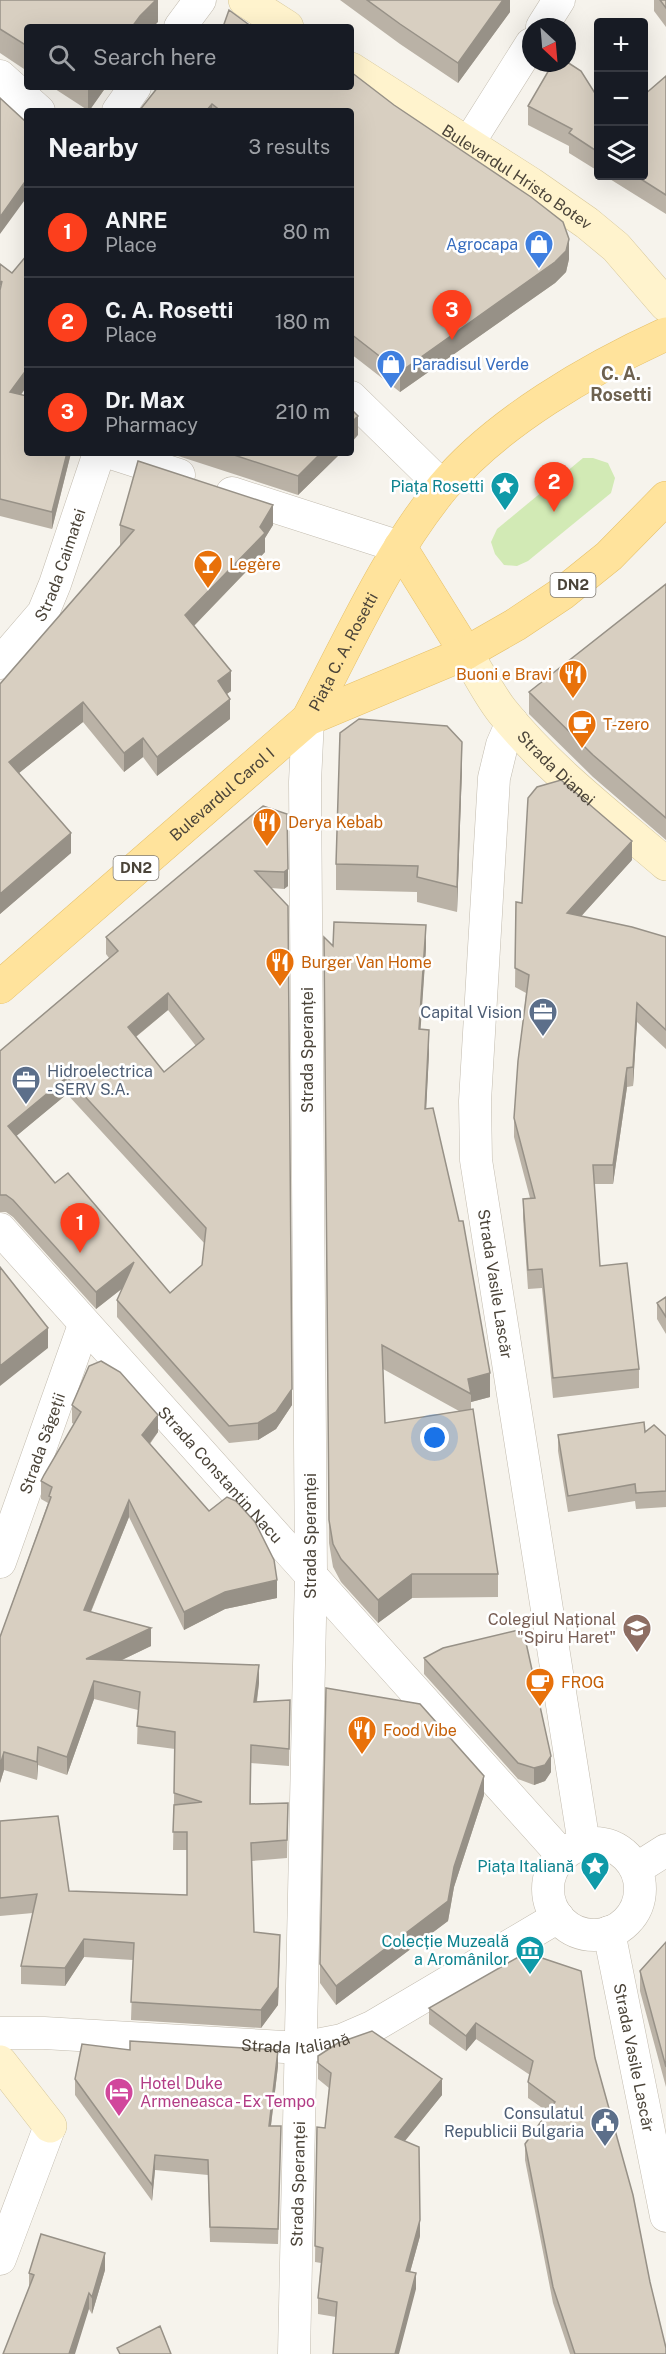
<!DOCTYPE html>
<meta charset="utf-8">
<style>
:root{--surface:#171b24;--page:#242831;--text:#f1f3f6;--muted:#9ea1a6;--line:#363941;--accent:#fc3f1d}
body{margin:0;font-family:"Public Sans",sans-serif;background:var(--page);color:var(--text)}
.controls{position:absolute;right:18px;top:18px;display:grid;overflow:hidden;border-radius:6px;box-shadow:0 6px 24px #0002}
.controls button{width:54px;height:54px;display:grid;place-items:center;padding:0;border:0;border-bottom:2px solid var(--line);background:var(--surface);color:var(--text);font:30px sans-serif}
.compass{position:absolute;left:522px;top:18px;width:54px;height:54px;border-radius:50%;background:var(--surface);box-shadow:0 6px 24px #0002;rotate:154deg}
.you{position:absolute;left:435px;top:1438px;width:21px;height:21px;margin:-15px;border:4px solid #fff;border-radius:50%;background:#1a73e8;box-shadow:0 0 0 9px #1a73e833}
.badge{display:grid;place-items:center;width:39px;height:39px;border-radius:50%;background:var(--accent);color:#fff;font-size:20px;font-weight:700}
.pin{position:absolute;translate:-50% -50px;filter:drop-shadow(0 2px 3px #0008)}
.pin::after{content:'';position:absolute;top:32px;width:21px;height:18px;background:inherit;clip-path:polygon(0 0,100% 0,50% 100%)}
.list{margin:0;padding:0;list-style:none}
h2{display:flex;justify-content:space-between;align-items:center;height:78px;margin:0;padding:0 24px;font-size:26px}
h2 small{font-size:20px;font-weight:400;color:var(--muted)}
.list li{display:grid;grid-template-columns:39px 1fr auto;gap:18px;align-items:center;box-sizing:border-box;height:90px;padding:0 24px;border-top:2px solid var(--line)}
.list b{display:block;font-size:22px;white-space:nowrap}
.list p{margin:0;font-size:20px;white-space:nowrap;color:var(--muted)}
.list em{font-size:20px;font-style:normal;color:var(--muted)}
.icon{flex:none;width:33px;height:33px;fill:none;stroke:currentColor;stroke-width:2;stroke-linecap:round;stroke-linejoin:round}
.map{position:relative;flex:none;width:666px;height:2354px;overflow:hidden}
.search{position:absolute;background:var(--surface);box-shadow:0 6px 24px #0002;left:24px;top:24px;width:330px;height:66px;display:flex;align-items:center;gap:15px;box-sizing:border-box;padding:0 21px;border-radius:6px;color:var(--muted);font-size:22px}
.panel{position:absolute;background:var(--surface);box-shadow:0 6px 24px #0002;left:24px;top:108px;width:330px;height:348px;border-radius:6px}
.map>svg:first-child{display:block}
</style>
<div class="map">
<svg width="666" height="2354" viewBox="0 0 666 2354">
<rect width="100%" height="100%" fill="#f6f3ec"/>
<path fill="#d2eab5" d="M583,458H593L608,463L615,478L611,493L528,561L517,566L504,565L495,554L491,542L497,529Z"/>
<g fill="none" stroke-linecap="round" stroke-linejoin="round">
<g stroke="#c2bbae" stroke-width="33">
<g id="street">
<path d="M180,27L200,0"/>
<path d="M542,27L559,0"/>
<path d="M0,76L39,111"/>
<path d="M118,111L135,87"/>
<path d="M468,144L531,44"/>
<path d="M351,397L443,487"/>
<path d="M111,453L179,475"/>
<path d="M232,493L400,547"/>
<path id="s1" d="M0,663L43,613L55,584L99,453"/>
<path id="s2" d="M512,722L502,745L494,778L475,1101L476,1160L584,1844"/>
<path id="s3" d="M0,1229L562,1855"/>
<path id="s4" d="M0,1562L84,1325"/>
<circle cx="594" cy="1889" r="46"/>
<path d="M636,1869L666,1850"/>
<path id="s5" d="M609,1932L666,2216"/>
<path id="s6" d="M0,2033H44L301,2048L342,2040L372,2027L558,1917"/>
<path d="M0,2259L50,2126"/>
<path id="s7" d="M294,2354L311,1573L305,782L308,719"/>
</g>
</g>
<g stroke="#d6c79b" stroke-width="34">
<g id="secondary">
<path d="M245,0L287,27"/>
<path id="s8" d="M351,69L531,184L587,223L616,247L666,305"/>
<path id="s9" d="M466,653C478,672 488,693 502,711C548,769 610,816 666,864"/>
<path d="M0,2062L50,2126"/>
</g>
</g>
<g stroke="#e6c16a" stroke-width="34">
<g id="primary">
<path d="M400,547L466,653"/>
<path id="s10" d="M308,719C349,642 387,555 443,487C496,423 591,368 666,334"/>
<path id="s11" d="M0,987L308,719L466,653L515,625L563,593L609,556L666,498"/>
</g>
</g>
<use href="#street" stroke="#fff" stroke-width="32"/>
<use href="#secondary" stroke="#fff3cd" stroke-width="33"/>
<use href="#primary" stroke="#ffe39c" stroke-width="33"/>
</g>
<path fill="#bab2a6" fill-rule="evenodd" d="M0,0H158V22L27,27V71L0,53Z
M340,0H510V12L458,83L400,44Z
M654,0H666V27L654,11Z
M666,76V214L605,176H644Z
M52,87H106L89,111Z
M351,87L569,259L566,272L555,283L400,392L351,354V111H139Z
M598,98V171L569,153V146L528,125V106Z
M27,255V386L21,395L71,453L52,529L0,516V264L12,273Z
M169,453H341L298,495Z
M120,525H273L265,538V552L194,626L231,691L227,694L230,719L157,776L143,757L124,772L83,722L19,773L71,853L0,914V684L121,545H120Z
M666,584V840L593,777L529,714V692Z
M462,768L457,912L417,902V892L336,890V864Z
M287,814L288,886L284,889L271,888L292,1405L276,1429L258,1440L229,1443L117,1317V1300L123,1288L96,1309L13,1217L6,1212H0V1051L109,958L106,954V937ZM168,1010L196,1046L164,1072L136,1037ZM67,1094L205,1244L202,1265L170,1293L55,1183L16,1136Z
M632,860L581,916L666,937V1049L637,1022L633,1086L627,1087L613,1184H594L600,1266L639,1369V1388L553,1398L542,1288L528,1289L523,1218V1199L530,1198L514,1137V1118L526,993L515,987L516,902L522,903Z
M324,937L333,946L426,948L420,1029L429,1053L426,1109L490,1397L471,1402V1409L498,1574V1597L412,1598L378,1623L341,1582L333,1567L329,1543ZM383,1369L459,1411L385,1423Z
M666,1297V1334L657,1319V1303Z
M72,1405L158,1432L150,1444L277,1598L225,1609L184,1630L129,1517L91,1612L151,1646L120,1661L259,1683L257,1702L290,1700L289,1766L251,1763V1804L288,1803L287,1858L252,1861L254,1932L280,1953L278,2005L261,2028L131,2020L133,1960L84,1957L65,1986L21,1984V1966L33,1913L0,1916V1821L69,1891L187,1895V1850H173L175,1749L137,1744L138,1710L94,1699L67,1775L38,1765L37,1780L4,1770L0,1783V1637L48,1503L41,1499V1481L74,1424L72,1423Z
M645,1432L666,1436V1507L636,1509L635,1501L568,1512L558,1451V1435Z
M424,1658L551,1772L545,1781L534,1785L518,1779L424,1674Z
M484,1795L454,1887L448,1921L336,2005L320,1983V1964Z
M666,1942V2087L640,1991V1971Z
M429,2008L595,2058L650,2282L666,2354H570L553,2303L525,2160V2144L548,2112L528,2098V2082L530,2075L476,2039L466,2051L429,2024Z
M130,2050L278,2066L271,2126H281L278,2244L210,2242L208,2175L155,2170L152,2201L75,2095V2079Z
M318,2056L442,2095L405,2141L420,2236L410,2272L416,2289L336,2317L318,2314V2298L321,2263L315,2262L317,2127L325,2128L329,2088L318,2079Z
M105,2270L92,2314L89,2309L29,2288V2273Z"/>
<path fill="#979187" d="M156,0H158V22L153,27H132L140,16Z
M503,0H510V12L458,83V63Z
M88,87H106L89,111H88Z
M212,104V111H206Z
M27,179V197L0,234V217Z
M569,239V259L566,272L555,283L400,392V372Z
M27,369V386L10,409V392Z
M358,416V435L351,443V423Z
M67,453H71L52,529V512Z
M321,453H341L298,495V476Z
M273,505V525L265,538V552L185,635V615L260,527Z
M231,671V691L218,700V681Z
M230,699V719L157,776V757Z
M83,702V722L9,781V762Z
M143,738V757L124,772V753Z
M462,742V768L457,912V887Z
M71,833V853L0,914V894Z
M632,841V860L567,932V913Z
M288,869V886L284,889V872Z
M426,925V948L419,1053V1029Z
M168,993V1010L128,1043V1027Z
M637,1003V1022L633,1086V1067Z
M429,1030V1053L425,1133V1109Z
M627,1068V1087L613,1184V1165Z
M67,1077V1094L8,1143V1126Z
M134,1262V1279L96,1309V1292Z
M48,1328V1348L0,1386V1366Z
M490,1373V1397L471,1402V1394L468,1379Z
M292,1389V1405L276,1429L258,1440V1423Z
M158,1415V1432L142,1453V1435Z
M129,1500V1517L84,1628V1610Z
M412,1574V1598L378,1623V1600Z
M277,1580V1598L225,1609L184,1630V1612L225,1592Z
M151,1628V1646L86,1677V1659Z
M259,1665V1683L254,1720V1702Z
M94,1681V1699L67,1775V1757Z
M38,1747V1765L37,1780V1762Z
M4,1752V1770L0,1783V1765Z
M551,1756V1772L545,1781L534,1785V1768Z
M484,1776V1795L454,1887L448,1921L336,2005V1986L454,1867Z
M280,1935L278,2005L261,2028V2010Z
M84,1939V1957L65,1986V1968Z
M476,2023V2039L466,2051V2036Z
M278,2050V2066L269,2141V2126Z
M442,2079V2095L395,2153V2137Z
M155,2155V2170L152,2201V2185Z
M420,2220V2236L406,2287V2271Z
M105,2253V2270L92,2314V2297Z
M416,2273V2289L399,2354H395Z
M89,2293V2309L75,2354H69Z"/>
<path fill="#d8cfc1" stroke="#979187" stroke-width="1.5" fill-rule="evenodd" d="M0,0H156L140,16L132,27H27V46L0,29Z
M367,0H503L458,63L400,24Z
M660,0H666V8Z
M229,10L252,27H223Z
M567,62L581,71L598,98V152L569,133L572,129L528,106L553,63Z
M351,72L394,105L531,197L563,222L569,239L566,251L555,262L400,372L351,334V111H242L241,110L240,111H221L212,104L206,111H139L158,87H351Z
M666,76V195L636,176H644V95Z
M0,98L27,123V179L0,217Z
M27,255V369L10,392L27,396V453H67L52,512L0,499V290L2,281L0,284V264L12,273Z
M351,409L358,416L351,423Z
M228,453H321L298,476Z
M138,461L273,505L260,527L265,533L185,615L231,671L218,681L230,699L157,757L143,738L124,753L83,702L9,762L71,833L0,894V684L134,530L120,525Z
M666,584V818L593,755L529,692Z
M359,719L447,726L462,742L457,887L417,877L418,866L336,864L340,733Z
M561,780L632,841L567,913L632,927L666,937V1030L637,1003L633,1067L627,1068L613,1165H593L600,1266L627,1263L639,1369L553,1378L542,1269L528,1270L523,1199L535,1198L514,1118L518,1061L529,975L515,968L516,902L522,903L528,798L537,787Z
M263,806L287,814L288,869L284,872L255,871L288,906L292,1389L276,1412L258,1423L229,1426L117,1300L134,1262L96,1292L13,1200L6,1195H0V1051L118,951L106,937ZM168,993L204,1039L164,1072L128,1027ZM67,1077L206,1228L202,1265L170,1293L68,1173L55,1183L8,1126Z
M334,922L426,925L419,1029L429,1030L425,1109L433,1108L459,1221H463L490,1373L468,1379L471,1394L382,1345L385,1423L473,1409L498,1574H412L378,1600L341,1559L333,1544L329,1520L324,937L333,946Z
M0,1267L48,1328L0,1366Z
M666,1297V1317L657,1303Z
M101,1361L120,1372L158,1415L142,1435L209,1511L227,1497L236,1501L255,1522L274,1560L277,1580L225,1592L184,1612L129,1500L84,1610L151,1628L86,1659L259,1665L254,1702L290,1700L289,1749L251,1745L250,1804L288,1803L287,1840L251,1843L254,1932L280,1935L278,1987L261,2010L131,2002L134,1943L84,1939L65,1968L21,1966L37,1894L0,1898V1821L58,1816L69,1891L187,1895V1832H173L174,1805L202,1802L174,1793L175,1732L137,1726L140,1692L94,1681L67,1757L38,1747L37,1762L4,1752L0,1765V1637L51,1497L49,1496L52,1487L41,1481L44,1475L81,1412L72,1405L89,1366Z
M644,1422L645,1432L654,1425L666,1436V1491L636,1493L635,1484L568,1496L558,1435Z
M523,1629L551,1756L545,1765L534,1768L518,1763L424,1658L443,1648Z
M326,1688L420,1704L484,1776L454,1867L448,1901L336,1986L320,1964Z
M666,1942V2067L640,1971Z
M529,1951L542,1958L581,1971L595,2058L633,2195L650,2282L666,2348V2354H575L553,2287L525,2144L555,2102L528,2082L533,2061L476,2023L466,2036L429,2008Z
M372,2031L442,2079L395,2137L419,2147L420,2220L406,2271L416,2273L395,2354H333L337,2302L318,2298L323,2248L315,2246L317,2127L325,2128L331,2073L318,2063V2056L338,2043Z
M130,2041L278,2050L269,2126H281L278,2229L210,2227L208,2160L155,2155L152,2185L75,2079L82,2044L130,2050Z
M41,2234L105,2253L92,2297L89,2293L69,2354H3L34,2275L29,2273Z
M160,2326L171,2354H120L117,2348Z"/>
<defs>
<g id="shop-pin" transform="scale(1.5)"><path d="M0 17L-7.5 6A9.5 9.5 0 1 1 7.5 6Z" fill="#3f7fe0" stroke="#fff"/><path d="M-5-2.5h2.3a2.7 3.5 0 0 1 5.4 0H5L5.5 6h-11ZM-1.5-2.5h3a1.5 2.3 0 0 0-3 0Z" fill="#fff"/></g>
<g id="sight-pin" transform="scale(1.5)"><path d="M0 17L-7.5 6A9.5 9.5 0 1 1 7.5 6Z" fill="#0f9aa8" stroke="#fff"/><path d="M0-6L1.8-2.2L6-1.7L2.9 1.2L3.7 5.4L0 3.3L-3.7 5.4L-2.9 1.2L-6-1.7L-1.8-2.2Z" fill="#fff"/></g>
<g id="bar-pin" transform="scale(1.5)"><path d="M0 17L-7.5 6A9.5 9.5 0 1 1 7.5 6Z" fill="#e8710a" stroke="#fff"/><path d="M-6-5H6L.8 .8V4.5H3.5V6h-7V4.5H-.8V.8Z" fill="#fff"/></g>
<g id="restaurant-pin" transform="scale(1.5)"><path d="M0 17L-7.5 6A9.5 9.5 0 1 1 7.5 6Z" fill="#e8710a" stroke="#fff"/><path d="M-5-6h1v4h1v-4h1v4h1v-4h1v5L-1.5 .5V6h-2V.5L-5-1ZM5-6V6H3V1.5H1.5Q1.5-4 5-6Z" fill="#fff"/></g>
<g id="cafe-pin" transform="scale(1.5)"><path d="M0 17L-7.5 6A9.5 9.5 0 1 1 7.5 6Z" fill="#e8710a" stroke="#fff"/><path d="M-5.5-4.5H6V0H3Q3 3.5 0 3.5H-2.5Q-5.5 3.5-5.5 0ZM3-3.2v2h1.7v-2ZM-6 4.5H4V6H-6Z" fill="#fff"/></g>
<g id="office-pin" transform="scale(1.5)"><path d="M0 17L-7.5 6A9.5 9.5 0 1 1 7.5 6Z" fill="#5c6f8a" stroke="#fff"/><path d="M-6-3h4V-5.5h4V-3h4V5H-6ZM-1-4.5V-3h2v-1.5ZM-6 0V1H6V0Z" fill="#fff"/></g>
<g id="school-pin" transform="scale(1.5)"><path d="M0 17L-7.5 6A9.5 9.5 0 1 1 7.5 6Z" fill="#8d6e63" stroke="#fff"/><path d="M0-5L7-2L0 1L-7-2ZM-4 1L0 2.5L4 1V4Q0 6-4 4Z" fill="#fff"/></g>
<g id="museum-pin" transform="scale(1.5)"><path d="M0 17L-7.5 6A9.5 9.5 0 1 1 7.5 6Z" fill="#0f9aa8" stroke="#fff"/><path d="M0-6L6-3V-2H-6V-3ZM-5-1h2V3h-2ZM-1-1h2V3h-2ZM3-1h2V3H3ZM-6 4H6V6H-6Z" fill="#fff"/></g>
<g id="hotel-pin" transform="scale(1.5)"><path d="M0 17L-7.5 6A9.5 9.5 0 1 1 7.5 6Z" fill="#d1479c" stroke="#fff"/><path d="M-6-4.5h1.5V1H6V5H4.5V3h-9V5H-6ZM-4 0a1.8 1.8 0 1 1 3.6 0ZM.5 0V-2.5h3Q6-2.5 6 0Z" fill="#fff"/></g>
<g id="civic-pin" transform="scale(1.5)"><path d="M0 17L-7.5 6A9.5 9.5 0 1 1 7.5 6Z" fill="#5c6f8a" stroke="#fff"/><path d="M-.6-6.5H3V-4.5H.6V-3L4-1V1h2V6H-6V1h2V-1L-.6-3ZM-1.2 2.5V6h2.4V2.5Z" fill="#fff"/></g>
</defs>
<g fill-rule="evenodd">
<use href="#shop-pin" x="539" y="244"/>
<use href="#shop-pin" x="391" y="364"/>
<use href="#sight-pin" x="505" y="486"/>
<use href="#bar-pin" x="208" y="564"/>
<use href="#restaurant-pin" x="573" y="674"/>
<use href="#cafe-pin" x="582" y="724"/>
<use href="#restaurant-pin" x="267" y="822"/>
<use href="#restaurant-pin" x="280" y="962"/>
<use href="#office-pin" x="543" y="1012"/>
<use href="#office-pin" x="26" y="1080"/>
<use href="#school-pin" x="637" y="1628"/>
<use href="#cafe-pin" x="540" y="1682"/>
<use href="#restaurant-pin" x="362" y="1730"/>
<use href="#sight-pin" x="595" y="1866"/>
<use href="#museum-pin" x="530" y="1950"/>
<use href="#hotel-pin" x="119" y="2092"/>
<use href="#civic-pin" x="605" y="2122"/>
</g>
<g text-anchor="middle" stroke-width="5" stroke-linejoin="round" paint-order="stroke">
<g fill="#fff" stroke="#817c74" stroke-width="1.5">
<rect x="550.5" y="573" width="45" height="24" rx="4.5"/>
<rect x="113.5" y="856" width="45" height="24" rx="4.5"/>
</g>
<g font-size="15" font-weight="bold" fill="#4b4439">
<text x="573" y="590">DN2</text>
<text x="136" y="873">DN2</text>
</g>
<g font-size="16" fill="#4b4439" stroke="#fff">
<text dy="6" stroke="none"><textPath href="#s8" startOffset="198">Bulevardul Hristo Botev</textPath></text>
<text dy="6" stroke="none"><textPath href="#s1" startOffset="117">Strada Caimatei</textPath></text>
<text dy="6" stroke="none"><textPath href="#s10" startOffset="76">Piața C. A. Rosetti</textPath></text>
<text dy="6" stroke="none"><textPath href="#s9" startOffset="147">Strada Dianei</textPath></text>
<text dy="6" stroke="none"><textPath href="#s11" startOffset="294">Bulevardul Carol I</textPath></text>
<text transform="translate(307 1050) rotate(-90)" y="6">Strada Speranței</text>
<text dy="6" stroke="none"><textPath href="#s2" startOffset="567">Strada Vasile Lascăr</textPath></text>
<text dy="6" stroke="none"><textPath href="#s4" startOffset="126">Strada Săgeții</textPath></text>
<text dy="6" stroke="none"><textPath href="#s3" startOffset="330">Strada Constantin Nacu</textPath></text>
<text transform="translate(310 1536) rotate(-90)" y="6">Strada Speranței</text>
<text dy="6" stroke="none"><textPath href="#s6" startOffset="296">Strada Italiană</textPath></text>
<text dy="6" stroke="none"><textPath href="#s5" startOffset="128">Strada Vasile Lascăr</textPath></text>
<text dy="6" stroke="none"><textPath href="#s7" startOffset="170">Strada Speranței</textPath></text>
</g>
<g font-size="16" fill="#366cbe" stroke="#fff" text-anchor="end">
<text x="518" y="250">Agrocapa</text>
<text x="412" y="370" text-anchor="start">Paradisul Verde</text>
</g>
<g font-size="16" fill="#0d838f" stroke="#fff" text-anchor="end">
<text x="484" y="492">Piața Rosetti</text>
<text x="574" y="1872">Piața Italiană</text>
<text x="509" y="1947">Colecție Muzeală<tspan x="509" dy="18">a Aromânilor</tspan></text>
</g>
<g font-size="16" fill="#c56008" stroke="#fff" text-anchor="start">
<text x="229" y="570">Legère</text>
<text x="552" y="680" text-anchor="end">Buoni e Bravi</text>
<text x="603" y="730">T-zero</text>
<text x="288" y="828">Derya Kebab</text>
<text x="301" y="968">Burger Van Home</text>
<text x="561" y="1688">FROG</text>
<text x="383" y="1736">Food Vibe</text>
</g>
<g font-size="16" fill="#4e5e75" stroke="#fff" text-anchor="end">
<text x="522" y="1018">Capital Vision</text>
<text x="47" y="1077" text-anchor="start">Hidroelectrica<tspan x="47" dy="18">- SERV S.A.</tspan></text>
<text x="584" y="2119">Consulatul<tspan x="584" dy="18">Republicii Bulgaria</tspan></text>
</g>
<g font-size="16" fill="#785e54" stroke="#fff" text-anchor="end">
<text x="616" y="1625">Colegiul Național<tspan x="616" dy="18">"Spiru Haret"</tspan></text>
</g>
<g font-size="16" fill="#b23c85" stroke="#fff" text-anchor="start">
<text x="140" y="2089">Hotel Duke<tspan x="140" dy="18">Armeneasca - Ex Tempo</tspan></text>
</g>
<g font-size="18" font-weight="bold" fill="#6e6250" stroke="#fff">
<text x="621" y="380">C. A.<tspan x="621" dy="21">Rosetti</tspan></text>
</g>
</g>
</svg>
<div class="controls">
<button>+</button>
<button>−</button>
<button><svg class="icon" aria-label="layers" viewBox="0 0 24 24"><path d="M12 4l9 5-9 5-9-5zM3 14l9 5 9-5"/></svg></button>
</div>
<svg class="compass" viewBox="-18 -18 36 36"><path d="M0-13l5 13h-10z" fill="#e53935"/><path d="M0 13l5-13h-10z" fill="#9ea1a6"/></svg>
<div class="you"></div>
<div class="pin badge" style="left:80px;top:1253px">1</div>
<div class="pin badge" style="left:554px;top:512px">2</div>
<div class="pin badge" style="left:452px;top:340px">3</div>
<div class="search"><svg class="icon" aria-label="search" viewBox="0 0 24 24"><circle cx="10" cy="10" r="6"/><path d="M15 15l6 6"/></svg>Search here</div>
<section class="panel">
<h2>Nearby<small>3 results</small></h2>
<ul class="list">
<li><span class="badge">1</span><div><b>ANRE</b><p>Place</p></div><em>80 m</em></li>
<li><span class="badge">2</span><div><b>C. A. Rosetti</b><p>Place</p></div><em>180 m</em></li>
<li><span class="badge">3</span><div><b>Dr. Max</b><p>Pharmacy</p></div><em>210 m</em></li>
</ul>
</section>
</div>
